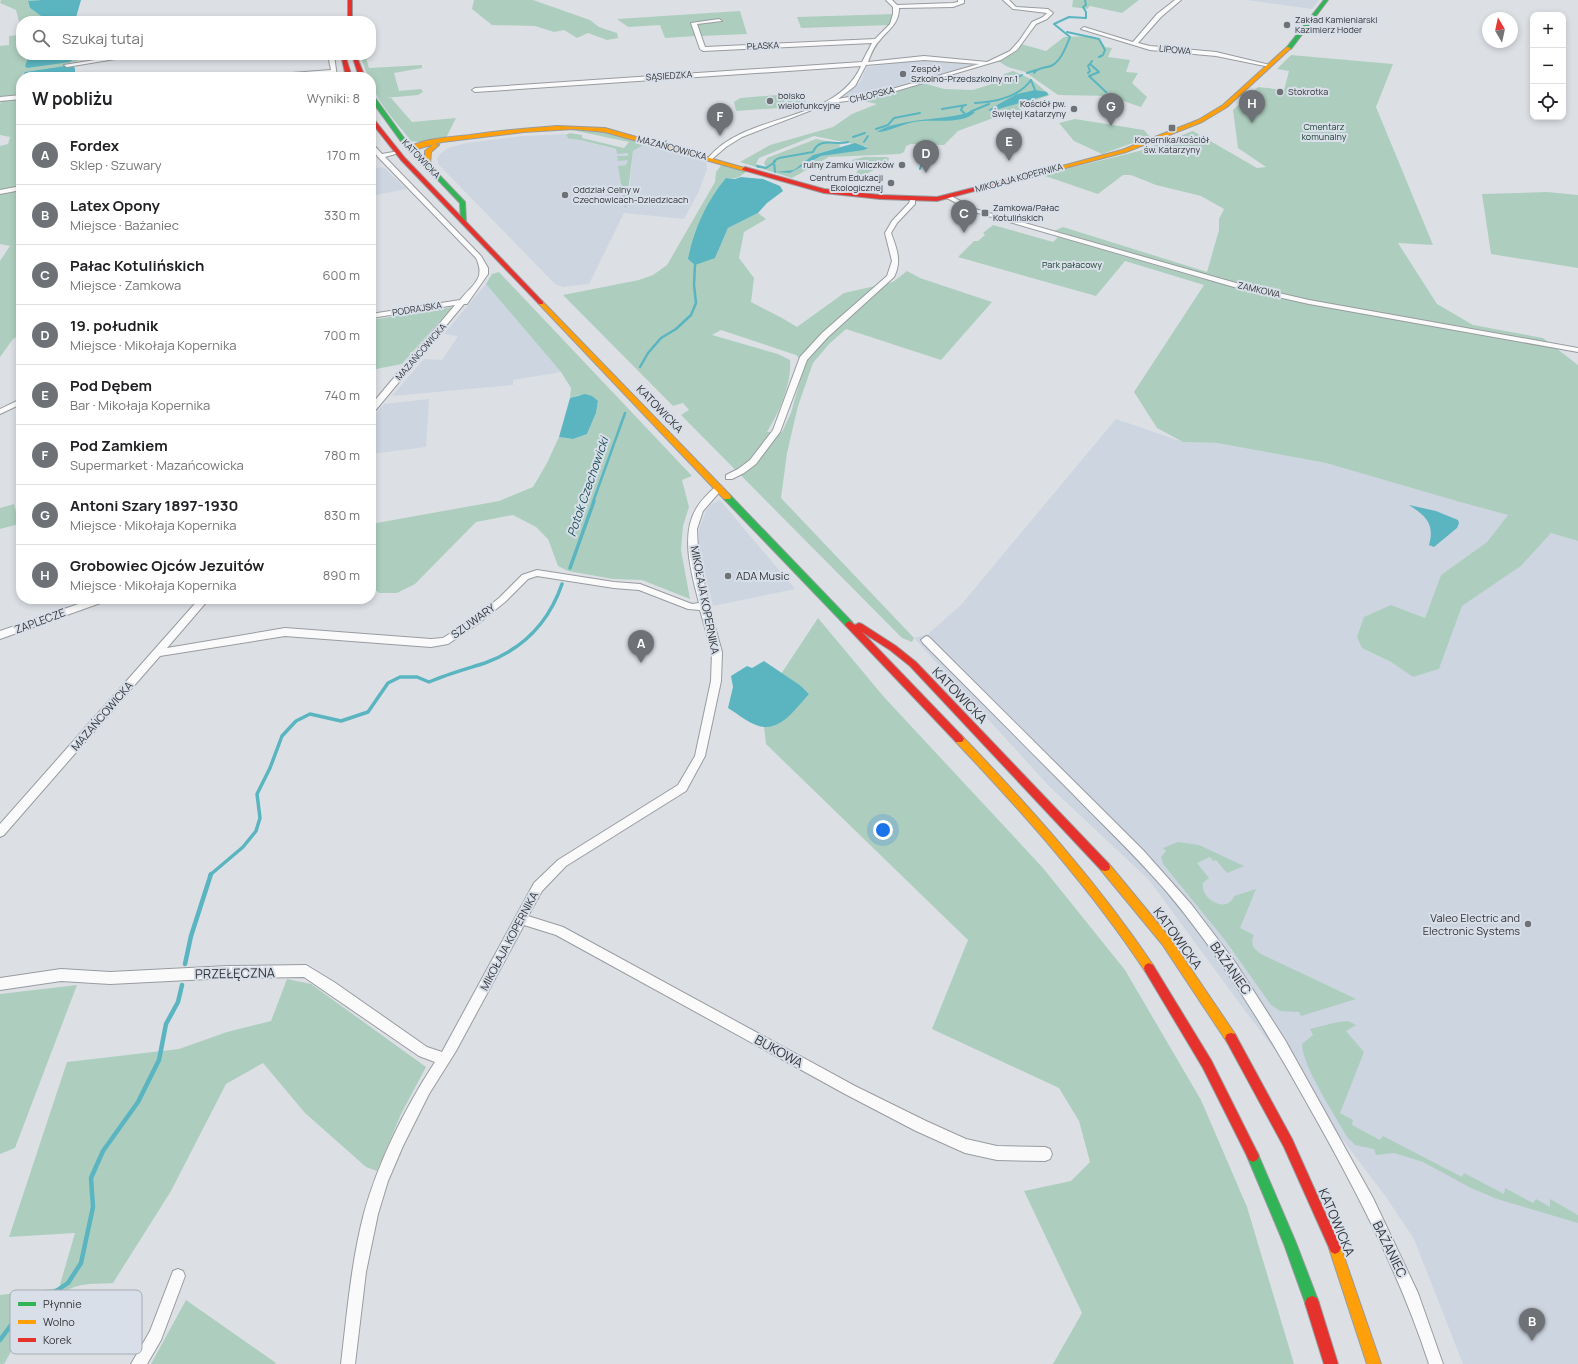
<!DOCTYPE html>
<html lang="pl">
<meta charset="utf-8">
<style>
:root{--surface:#fff;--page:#f2f2f2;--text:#202124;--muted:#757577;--line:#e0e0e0;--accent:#6e7175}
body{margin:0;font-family:Manrope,sans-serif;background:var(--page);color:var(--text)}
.controls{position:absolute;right:12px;top:12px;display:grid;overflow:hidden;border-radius:8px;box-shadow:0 2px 6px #0003}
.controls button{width:36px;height:36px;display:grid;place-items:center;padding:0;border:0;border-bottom:1px solid var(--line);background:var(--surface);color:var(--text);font:20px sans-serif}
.compass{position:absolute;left:1482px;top:12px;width:36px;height:36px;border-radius:50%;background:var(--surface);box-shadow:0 2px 6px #0003;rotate:351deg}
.you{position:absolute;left:883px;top:830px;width:14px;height:14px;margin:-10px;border:3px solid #fff;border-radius:50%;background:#1a73e8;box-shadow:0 0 0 6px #1a73e833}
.badge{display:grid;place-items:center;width:26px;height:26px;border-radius:50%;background:var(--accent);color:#fff;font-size:13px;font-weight:700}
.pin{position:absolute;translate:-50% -33px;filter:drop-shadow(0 1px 2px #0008)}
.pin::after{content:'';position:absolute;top:21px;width:14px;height:12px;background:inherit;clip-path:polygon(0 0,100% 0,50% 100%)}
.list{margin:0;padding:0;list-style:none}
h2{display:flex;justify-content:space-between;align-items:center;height:52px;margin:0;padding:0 16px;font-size:17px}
h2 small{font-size:13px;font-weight:400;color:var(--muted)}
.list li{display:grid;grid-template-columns:26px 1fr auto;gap:12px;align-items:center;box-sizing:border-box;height:60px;padding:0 16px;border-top:1px solid var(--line)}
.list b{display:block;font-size:15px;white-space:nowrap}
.list p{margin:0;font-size:13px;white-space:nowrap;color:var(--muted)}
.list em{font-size:13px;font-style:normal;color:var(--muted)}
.icon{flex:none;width:22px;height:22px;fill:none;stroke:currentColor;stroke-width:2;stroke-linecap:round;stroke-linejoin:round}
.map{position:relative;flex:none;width:1578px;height:1364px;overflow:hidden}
.search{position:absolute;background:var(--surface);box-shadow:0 2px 6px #0003;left:16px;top:16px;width:360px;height:44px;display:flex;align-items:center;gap:10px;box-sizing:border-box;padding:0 14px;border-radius:16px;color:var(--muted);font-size:15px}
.panel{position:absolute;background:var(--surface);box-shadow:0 2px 6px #0003;left:16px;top:72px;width:360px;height:532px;border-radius:16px}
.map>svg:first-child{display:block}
</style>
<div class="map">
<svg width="1578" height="1364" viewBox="0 0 1578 1364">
<rect width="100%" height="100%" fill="#dce0e5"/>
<path fill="#cdd5e0" d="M1247,0H1319L1312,9Z
M923,59L979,63L868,96L842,99V97L860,82L867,67Z
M567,134L568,138L572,140H580L628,153V156H617L629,160L626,165L619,166L625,208L629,193L633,151L647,143L706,159L707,169L699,191L684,219L624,213L589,284L563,287L555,284L439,165L437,159L440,154L448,148L466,143L523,136Z
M383,167L407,189L371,196V169Z
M486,284L561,372L513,380V385L392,396L424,359L442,360L458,336L444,334Z
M429,399L426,447L371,454V419L384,404Z
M1116,419L1183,442L1217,443L1326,463L1460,502L1508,515L1487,542L1441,575L1425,618L1391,605L1362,648L1391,662L1413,677L1439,669L1462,606L1521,566L1551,533L1578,541V1364H1463L1414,1239L1386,1197L1243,1008L1149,880L1049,786L914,638L928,634L961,605Z
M720,500L795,589L713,606L699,549V529L706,511L711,504Z"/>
<path fill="#adcebe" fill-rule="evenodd" d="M1,0H41L28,1L30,8L41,16L42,21H21V29L16,10L0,3Z
M474,0H533L590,20L599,27L617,33L618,38L607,40L588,33L577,38L564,30L554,32L535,26L492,25L472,9Z
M1073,0H1139L1122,13L1090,6L1087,9L1072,7Z
M740,11L747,34L701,36L697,24L722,22L721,21L691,22L696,36L665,38L660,25L628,27L617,19Z
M895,14L891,25L801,28L797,17Z
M21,35V55H29L25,66L73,60L78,55L77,61L65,64L64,66L25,72L22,74L21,187L0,191V146L8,144L10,137L0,135V104L2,99L0,98V46L9,45V36Z
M1091,36L1100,39L1105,47L1112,48L1108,57L1130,60L1126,72L1138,73L1132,83L1147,97L1141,107L1109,96L1058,95L1025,72L1008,67L998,61L1016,52L1021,44L1046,51L1064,37Z
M360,55H365L369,68L422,65V68L394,73L399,91L421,89L423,92L418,95L385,98H391L412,122L456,118L446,138L420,142L411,141C399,125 371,97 371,77H368Z
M1291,55L1393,64L1376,107L1433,245L1398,243L1437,304L1473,325L1543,338L1578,365V541L1551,533L1521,566L1462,606L1439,669L1413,677L1391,662L1362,648L1357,637L1364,617L1391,605L1425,618L1441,575L1487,542L1508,515L1460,502L1326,463L1217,443L1183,442L1157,428L1134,392L1204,285L1125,261L1096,296L958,257L974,241H978L985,235L983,233L993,225L1053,242L1058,237L1206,280V275L1054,231L1063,227L1207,272L1219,230V219L1224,209L1201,196L1156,185L1131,175H1123L1098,194L1042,175L1139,151L1193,131L1257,168L1266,167L1238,148L1233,110L1258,87L1284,90L1289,71L1277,69Z
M1013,71L1031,79L1050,95L1022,105L1023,109L1015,114L996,117L958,131L944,145L911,144L906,146L904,152L900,154L829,157L792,178L740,162L770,145L833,127L852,114L877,104L859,100L923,83L944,89L973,90L998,82L1004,74ZM814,136L868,147L821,156L792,172H781L794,171L813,155L840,147L839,145L842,144L816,139L767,158L764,163L766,167L756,164L759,158Z
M802,93L807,106L736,111L734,102L740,98Z
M1075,119L1144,130L1150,137L1102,154L1074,141L1059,123Z
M580,129L606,132L647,143L633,151L626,208H625L618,166L626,165L628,160L618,161L617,156H628V153L617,154L616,149L580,140L569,139L566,135L570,133L582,135V138L624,148L629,142L572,130Z
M864,157H887L889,158L888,163L854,180L853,179L858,170L852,160Z
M722,164L746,171C740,178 735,179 726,178L715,258L728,228L758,213L766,219L744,232L739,258L754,278L751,302L782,318L797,327L844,293L893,282L907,271L920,278L992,302L941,360L846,329L829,344L813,363L798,406L787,453L781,498L914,638L912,642L902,638L681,415L689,410L683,403L673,406L563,295L639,280L653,275L667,265L715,182L716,172ZM721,330L796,355L805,363L791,413L782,432H767C779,413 792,383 790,360L778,354L712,335Z
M21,189V193L16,199L17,218L21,225V334L13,339L0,357V261L10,246L0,244V193Z
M1547,192L1578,195V268L1491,254L1482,194Z
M499,272L692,476L682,480L689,507L683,526L681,550L690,599L642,580L613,579L568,571L558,566L548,539L536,527L513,515L476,522L415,584L397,593H379L371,586V524L499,501L533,487L547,463L559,437L573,439L587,434L596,413L598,401L579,395L570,398L571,388L561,372L486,284L492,274Z
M452,307L402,364L371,370V320Z
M14,504L19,524L0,529V508Z
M818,618L884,697L1043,868L1125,970L1201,1100L1247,1207L1294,1364H1053L1082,1313L1024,1191L1071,1181L1090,1162L1079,1121L1059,1088L932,1029L968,940L766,744L764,727L780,722L809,694L801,686L781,674Z
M1178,842L1199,845L1244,866L1227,873L1216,860L1213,861L1210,857L1197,863L1209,878L1203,883C1200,900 1228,914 1234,896L1256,889L1240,928L1254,935C1250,944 1253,948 1261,954L1356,999L1301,1016L1299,1012L1280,1011L1271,1005L1225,940L1163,864L1161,857L1166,851L1163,848Z
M287,979L311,984L426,1067L401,1114L377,1171L366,1167L305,1113L263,1063L226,1084L171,1191L113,1283C103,1284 92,1283 82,1285C44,1293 22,1333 4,1364H0V1295L59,1288L75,1233L9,1237L67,1062L179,1049L227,1032L271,1021Z
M77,985L15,1148L0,1154V994Z
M1348,1021L1356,1025L1346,1031L1364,1052L1340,1113L1353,1120L1352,1125L1380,1140L1383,1136L1462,1177L1464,1173L1504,1194L1505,1188L1533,1203L1536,1199L1550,1207V1199L1578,1215V1223L1497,1199L1471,1188L1423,1162L1394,1153L1376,1155L1374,1149L1355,1145L1347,1137C1335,1115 1302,1066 1302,1044L1313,1035L1310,1029L1338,1022Z
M186,1300L276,1363L275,1364H151Z"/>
<path fill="#5ab5c1" d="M41,0H81L75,21H42L41,16L30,8L28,1Z
M29,55H77L70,62L27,68L25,66Z
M64,66H72L75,68V77H21L25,72Z
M1035,90L1047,92L1048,95L991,111L988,110L1017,94Z
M971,110L975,112C962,126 931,118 914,122C902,124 889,132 877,132C898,117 963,120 971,110Z
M855,143L868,148L864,150L821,156L790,173L775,172L794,170L813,155Z
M741,177L763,179L780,186L783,191L767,203L758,213L728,228L715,258L695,265L688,259C694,229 706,202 726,178L735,179Z
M585,394L592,396L598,401L596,413L587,434L573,439L559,437L570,398Z
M1409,505L1436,511L1458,520L1459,523L1457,528L1434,547L1429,545C1435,524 1426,516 1409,505Z
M764,661L801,686L809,694C798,706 783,728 765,727C753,727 738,714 728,708L733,687L731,676L747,666L752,668Z"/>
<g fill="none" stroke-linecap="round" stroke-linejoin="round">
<path stroke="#5ab5c1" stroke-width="2" d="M1067,32L1099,39L1105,50L1103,55L1099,57
M1092,61L1090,64L1099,72L1089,76L1106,92
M1027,73L1036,70
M1034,73C1038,67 1045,68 1051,66C1061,61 1066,47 1070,37L1054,24L1069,17L1086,18V12L1083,7L1086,5L1085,0
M1088,73L1090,71L1088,66L1090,64
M1013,80L1022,75
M1031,80L1035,90
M975,103C996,102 1019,97 1031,80
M963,106L961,110L964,113
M942,109L966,105
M972,111L989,104
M876,129L888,125L894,118L920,113
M853,137L865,133
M864,142L868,136
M922,152L925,154
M759,167L757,166L766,168L775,162
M920,169L925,155
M775,172L774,161L779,158L813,152C820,136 835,146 848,142"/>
<path stroke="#5ab5c1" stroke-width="2.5" d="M640,367L648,353L661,338L676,329L691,315L696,303L694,285L695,265
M593,502L625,413"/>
<path stroke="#5ab5c1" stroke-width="3.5" d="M570,568L594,501
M210,875L243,847L256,831L260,818L257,794L270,768L282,736L296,721L310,714L341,721L368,712L388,683L400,677H417L429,682C447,674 466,669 485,663C523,649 549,622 562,584"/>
<path stroke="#5ab5c1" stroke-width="4.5" d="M185,964L191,936L211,874
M0,1340L17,1317L68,1283L81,1263L93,1207L91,1178L103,1151L138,1102L159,1060L166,1024L178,1002L182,985"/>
<g stroke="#989b9f" stroke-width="2">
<path id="street" d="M886,0H892L897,5L953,3L958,2V0H964V3L953,7L899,8C899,24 889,29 880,40C874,46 871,54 868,62L924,56L987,62L1010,51L1019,41L1032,22L1043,17L1047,13L1013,9L1003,0H1009L1016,7L1048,9L1053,13L1047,19L1036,24L1017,50L1001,60L896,91L863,99L830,103L742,137L726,147L711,160L708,158C747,111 836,124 861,66L475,92L472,90L475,88L862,62L872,43L703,51L700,49L691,23L719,19L722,21L697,24L705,47L875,39L890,24L893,14V7ZM924,60L979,64L892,89L838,99L855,86L866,65Z
M1175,0H1181L1161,17L1138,43L1150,46L1216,52L1270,65V67L1216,56L1150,50L1081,29L1084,27L1133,42L1157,14Z
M125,55H139L67,67L64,65Z
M328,55H334L337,77H333L332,73L284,77H262L265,75L331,70Z
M21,95V99L0,101V97Z
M371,142L382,154L399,151V153L385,157L481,256L488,268V274L467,304H464L374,412H371V405L455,305L371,318V314L460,300C473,284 486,279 476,258L378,157L371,148Z
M21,186V190L0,194V190Z
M947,196H951L975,209L1236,283L1309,300L1578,348V352L1309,304L1234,287L971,211L947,198Z
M911,198H915V204L897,223L891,233C897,249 902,261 894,277L828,337L807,360L780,432L756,464L744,473L732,479H726V475L738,469L750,460L773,430L800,357L822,333L887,276L892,261L885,233L892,221L909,203Z
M21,399V404L0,414V409Z
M719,485L723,488L703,511L697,529L698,551L708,602L722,652L721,681L705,756L686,791L566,866L542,891L528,916L563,927L855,1086L926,1121L966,1139L997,1146L1045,1147L1050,1149L1052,1154L1050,1159L1045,1161L997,1160L965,1153L916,1131L845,1094L556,935L524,925L456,1051L429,1094L403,1146L388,1181L378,1214L366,1272L355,1364H341C347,1314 351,1263 364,1213C379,1160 405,1108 435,1062L419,1056L304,977L228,978L110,984L61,981L0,990V978L61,969L110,972L228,966L306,965L334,982L427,1047L442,1052L534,883L558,860L678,785L695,756L711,681L712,652L700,610L688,609L639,590L614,588L537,576L528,579L505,602L479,623L448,644L431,647L285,636L160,656L4,835L0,837V824L199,599H209L167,648L285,628L431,639L443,638L473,619L499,598L522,575L537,570L614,582L640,584L692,604L699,603C692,575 680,536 696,509C701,500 709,493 716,486Z
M93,599H108L106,601L0,639V631Z
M926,636L929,637L1143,850L1191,904L1235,962L1285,1040L1373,1198L1418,1293L1443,1364H1429C1399,1272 1355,1188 1308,1105C1266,1030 1222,958 1167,892C1136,856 1101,823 1068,789C1019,740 971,691 923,643L921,640Z
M178,1269L183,1271L185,1276L161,1340L147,1364H131L150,1331L173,1271Z"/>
</g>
<g stroke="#989b9f" stroke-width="2">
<path id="fast" d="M1324,0H1328L1291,49H1287V47Z
M371,94L373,95L404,138L465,202L466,223L461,222L460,203L400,140L371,100Z
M727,494L730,495L852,622L853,624L852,626H846L724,499L723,497L724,495Z
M1253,1150L1257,1152L1296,1243L1319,1303L1317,1308L1312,1310L1307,1308L1284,1244L1247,1156L1249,1152Z"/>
</g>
<g stroke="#989b9f" stroke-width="2">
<path id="slow" d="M1287,47L1291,48L1227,107L1202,122L1126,152L1024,179L1021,177L1122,150L1198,120L1223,105Z
M557,126L605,128L748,169L745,171L605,132L573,129L524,132L442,142L410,151L407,149C422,138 452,137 470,135C499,131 528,128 557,126Z
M434,144L439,145L431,152L430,165L425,166V151Z
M541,301L543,302L730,495L731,497L730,499H724L539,304L538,303Z
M959,735L962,736C1031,808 1097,882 1153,965L1154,968L1153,971L1149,973L1145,971C1090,888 1024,814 956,742L954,739L956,736Z
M1105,863L1109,864L1170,938L1235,1034L1237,1038L1235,1042L1231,1043L1227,1042L1162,944L1101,870L1100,867L1101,864Z
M1335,1242L1339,1244L1341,1248L1381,1364H1367L1329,1248L1331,1244Z"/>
</g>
<g stroke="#989b9f" stroke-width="2">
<path id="jam" d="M348,0H352V21H348Z
M341,55H345L352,77H346Z
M352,55H356L365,77H359Z
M371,117L373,118L405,158L543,302V304H539L401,160L371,122Z
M745,167L824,189L880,195L937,197L1024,175L1027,177L937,201L880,199L824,193L743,170L742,169Z
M849,621L855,625L859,623L862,624L896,646L916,662L1109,864L1110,867L1109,870L1105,871L1101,870L910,666L890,650L862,632L962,736L964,739L962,742H956L846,626L845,624Z
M1149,963L1153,965L1211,1060L1259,1156L1257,1160L1253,1162L1249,1160L1203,1068L1145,971L1144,968L1145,965Z
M1231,1033L1235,1034L1292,1139L1339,1244L1341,1248L1339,1252L1335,1254L1331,1252L1284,1147L1227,1042L1225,1038L1227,1034Z
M1312,1296L1317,1298L1319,1303L1338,1364H1324L1305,1303L1307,1298Z"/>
</g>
<use href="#street" fill="#fafafb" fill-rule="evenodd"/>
<use href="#fast" fill="#30b455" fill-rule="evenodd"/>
<use href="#slow" fill="#ff9f0a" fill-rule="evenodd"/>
<use href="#jam" fill="#e5322d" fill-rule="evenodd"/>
</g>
<g fill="#6e7175" stroke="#d8dfe9" stroke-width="1.5">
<circle cx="1287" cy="25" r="4"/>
<circle cx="903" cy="74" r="4"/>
<circle cx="1280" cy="92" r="4"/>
<circle cx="770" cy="101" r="4"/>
<circle cx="1074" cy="109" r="4"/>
<rect x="1168" y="124" width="8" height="8" rx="2"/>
<circle cx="902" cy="165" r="4"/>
<circle cx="891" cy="183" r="4"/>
<circle cx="565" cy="195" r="4"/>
<rect x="981" y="209" width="8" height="8" rx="2"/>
<circle cx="728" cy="576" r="4"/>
<circle cx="1528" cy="924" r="4"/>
</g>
<g text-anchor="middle" stroke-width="4" stroke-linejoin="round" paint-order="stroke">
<g font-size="9" fill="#323538" stroke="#d8dfe9" text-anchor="start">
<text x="1295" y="23">Zakład Kamieniarski<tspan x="1295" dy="10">Kazimierz Hoder</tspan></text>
<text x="911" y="72">Zespół<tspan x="911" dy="10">Szkolno-Przedszkolny nr 1</tspan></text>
<text x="1288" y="95">Stokrotka</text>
<text x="778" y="99">boisko<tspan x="778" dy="10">wielofunkcyjne</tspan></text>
<text x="1066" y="107" text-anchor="end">Kościół pw.<tspan x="1066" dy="10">Świętej Katarzyny</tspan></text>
<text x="1172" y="143" text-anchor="middle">Kopernika/kościół<tspan x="1172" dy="10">św. Katarzyny</tspan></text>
<text x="894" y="168" text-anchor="end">ruiny Zamku Wilczków</text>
<text x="883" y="181" text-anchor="end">Centrum Edukacji<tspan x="883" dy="10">Ekologicznej</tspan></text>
<text x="573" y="193">Oddział Celny w<tspan x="573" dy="10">Czechowicach-Dziedzicach</tspan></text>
<text x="993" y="211">Zamkowa/Pałac<tspan x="993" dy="10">Kotulińskich</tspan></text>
</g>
<g font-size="9" fill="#323538" stroke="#d8dfe9">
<text transform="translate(763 46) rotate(-3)" y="3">PŁASKA</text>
<text transform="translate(1175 50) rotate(5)" y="3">LIPOWA</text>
<text transform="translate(669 76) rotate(-4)" y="3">SĄSIEDZKA</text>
<text transform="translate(872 95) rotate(-13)" y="3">CHŁOPSKA</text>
<text transform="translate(672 148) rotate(15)" y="3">MAZAŃCOWICKA</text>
<text transform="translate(421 159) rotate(46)" y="3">KATOWICKA</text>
<text transform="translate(1019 178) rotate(-15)" y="3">MIKOŁAJA KOPERNIKA</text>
<text transform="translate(1259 290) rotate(13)" y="3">ZAMKOWA</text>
<text transform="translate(417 309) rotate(-9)" y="3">PODRAJSKA</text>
<text transform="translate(421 352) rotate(-49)" y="3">MAZAŃCOWICKA</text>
</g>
<g font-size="9" fill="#193e2c" stroke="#d8dfe9">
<text x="1324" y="130">Cmentarz<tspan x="1324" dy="10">komunalny</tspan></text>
<text x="1072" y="268">Park pałacowy</text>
</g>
<g font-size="11" fill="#323538" stroke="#d8dfe9">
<text transform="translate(660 409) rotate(46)" y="4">KATOWICKA</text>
<text transform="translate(705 600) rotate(79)" y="4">MIKOŁAJA KOPERNIKA</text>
<text transform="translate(40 621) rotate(-20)" y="4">ZAPLECZE</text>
<text transform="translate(473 621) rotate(-36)" y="4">SZUWARY</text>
<text transform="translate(102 716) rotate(-49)" y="4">MAZAŃCOWICKA</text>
<text transform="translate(509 941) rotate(-62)" y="4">MIKOŁAJA KOPERNIKA</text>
</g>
<g font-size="11" fill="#323538" stroke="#d8dfe9" text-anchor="start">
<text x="736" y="580">ADA Music</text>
<text x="1520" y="922" text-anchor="end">Valeo Electric and<tspan x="1520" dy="13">Electronic Systems</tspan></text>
</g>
<g font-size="12" font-style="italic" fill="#1b4e55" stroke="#d8dfe9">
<text transform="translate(588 487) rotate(-71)" y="4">Potok Czechowicki</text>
</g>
<g font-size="13" fill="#323538" stroke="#d8dfe9">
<text transform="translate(960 695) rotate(46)" y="5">KATOWICKA</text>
<text transform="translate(1178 938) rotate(54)" y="5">KATOWICKA</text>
<text transform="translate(1231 968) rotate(55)" y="5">BAŻANIEC</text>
<text transform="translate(235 973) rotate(-1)" y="5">PRZEŁĘCZNA</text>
<text transform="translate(779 1051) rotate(29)" y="5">BUKOWA</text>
<text transform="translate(1337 1222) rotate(67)" y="5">KATOWICKA</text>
<text transform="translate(1390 1249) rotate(64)" y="5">BAŻANIEC</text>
</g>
</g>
<rect x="10" y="1290" width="132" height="64" rx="6" fill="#d8dfe9" stroke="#a6acb4" stroke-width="1"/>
<rect x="18" y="1302" width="18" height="4" fill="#30b455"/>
<rect x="18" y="1320" width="18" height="4" fill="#ff9f0a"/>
<rect x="18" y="1338" width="18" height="4" fill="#e5322d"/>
<g font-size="11" fill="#323538">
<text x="43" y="1308">Płynnie</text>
<text x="43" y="1326">Wolno</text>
<text x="43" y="1344">Korek</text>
</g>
</svg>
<div class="controls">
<button>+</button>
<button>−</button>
<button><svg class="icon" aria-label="locate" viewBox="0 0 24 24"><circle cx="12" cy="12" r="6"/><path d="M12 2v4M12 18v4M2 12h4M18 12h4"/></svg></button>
</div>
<svg class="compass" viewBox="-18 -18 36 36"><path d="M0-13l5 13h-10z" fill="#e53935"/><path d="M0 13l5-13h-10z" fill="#757577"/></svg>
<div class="you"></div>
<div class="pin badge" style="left:641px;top:663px">A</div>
<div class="pin badge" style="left:1532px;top:1341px">B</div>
<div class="pin badge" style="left:964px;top:233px">C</div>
<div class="pin badge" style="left:926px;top:173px">D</div>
<div class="pin badge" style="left:1009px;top:161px">E</div>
<div class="pin badge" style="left:720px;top:136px">F</div>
<div class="pin badge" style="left:1111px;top:126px">G</div>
<div class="pin badge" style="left:1252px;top:123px">H</div>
<div class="search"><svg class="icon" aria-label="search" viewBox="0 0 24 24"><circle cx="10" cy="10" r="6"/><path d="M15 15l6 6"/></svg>Szukaj tutaj</div>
<section class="panel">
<h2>W pobliżu<small>Wyniki: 8</small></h2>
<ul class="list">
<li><span class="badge">A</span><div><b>Fordex</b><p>Sklep · Szuwary</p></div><em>170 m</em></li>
<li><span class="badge">B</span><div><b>Latex Opony</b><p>Miejsce · Bażaniec</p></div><em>330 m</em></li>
<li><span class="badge">C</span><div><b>Pałac Kotulińskich</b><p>Miejsce · Zamkowa</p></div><em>600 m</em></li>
<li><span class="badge">D</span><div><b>19. południk</b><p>Miejsce · Mikołaja Kopernika</p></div><em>700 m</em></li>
<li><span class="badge">E</span><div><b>Pod Dębem</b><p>Bar · Mikołaja Kopernika</p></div><em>740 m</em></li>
<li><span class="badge">F</span><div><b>Pod Zamkiem</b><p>Supermarket · Mazańcowicka</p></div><em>780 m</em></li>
<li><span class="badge">G</span><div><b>Antoni Szary 1897-1930</b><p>Miejsce · Mikołaja Kopernika</p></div><em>830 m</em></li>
<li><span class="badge">H</span><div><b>Grobowiec Ojców Jezuitów</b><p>Miejsce · Mikołaja Kopernika</p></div><em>890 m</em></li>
</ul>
</section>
</div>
